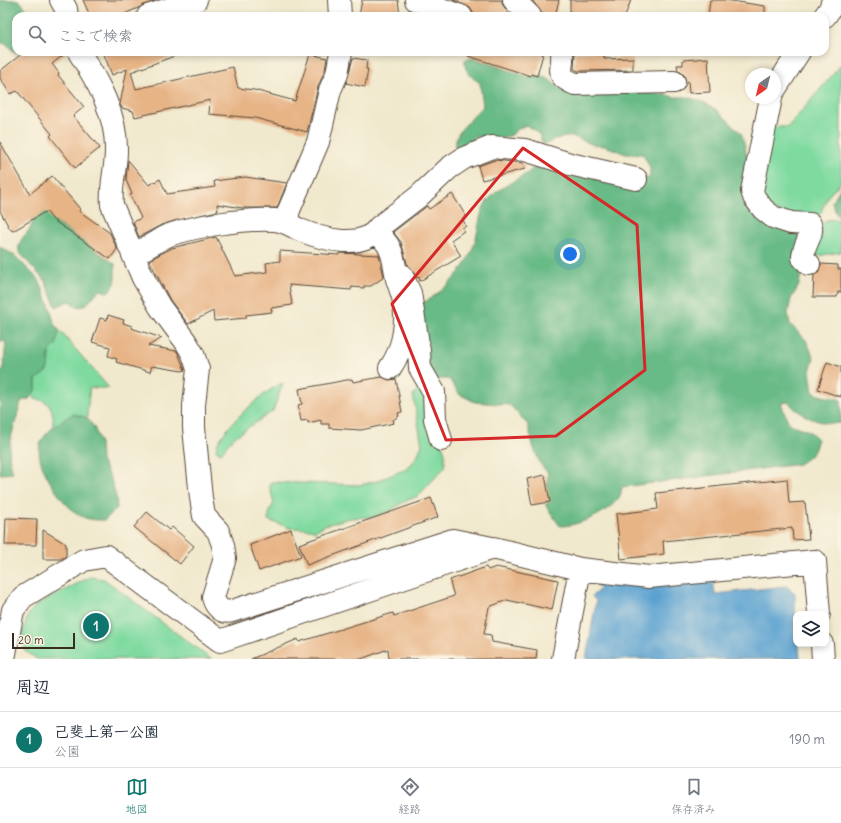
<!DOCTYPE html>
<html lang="ja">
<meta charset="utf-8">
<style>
:root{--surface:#fff;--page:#f2f2f3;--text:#1f2937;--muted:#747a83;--line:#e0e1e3;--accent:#0f766e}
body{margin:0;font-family:Delius,"Klee One",sans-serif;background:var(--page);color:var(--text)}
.controls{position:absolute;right:12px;bottom:12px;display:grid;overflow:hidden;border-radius:8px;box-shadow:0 2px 6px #0003}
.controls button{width:36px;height:36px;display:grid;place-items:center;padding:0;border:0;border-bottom:1px solid var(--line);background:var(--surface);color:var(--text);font:20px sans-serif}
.compass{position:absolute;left:745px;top:68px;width:36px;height:36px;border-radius:50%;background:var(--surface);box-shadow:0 2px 6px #0003;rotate:215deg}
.scale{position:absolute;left:12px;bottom:10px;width:63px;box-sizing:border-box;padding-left:4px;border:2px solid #3b2a1e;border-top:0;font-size:11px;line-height:14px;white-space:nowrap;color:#3b2a1e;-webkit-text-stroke:3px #fcf5e5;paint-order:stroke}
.you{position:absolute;left:570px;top:254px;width:14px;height:14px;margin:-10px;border:3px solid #fff;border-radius:50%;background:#1a73e8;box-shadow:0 0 0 6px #1a73e833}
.badge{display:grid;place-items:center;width:26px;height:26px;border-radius:50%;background:var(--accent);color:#fff;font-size:13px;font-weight:700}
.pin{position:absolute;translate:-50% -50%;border:2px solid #fff;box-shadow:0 1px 4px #0006}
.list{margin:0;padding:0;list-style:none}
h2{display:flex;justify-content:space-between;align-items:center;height:52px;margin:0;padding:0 16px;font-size:17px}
h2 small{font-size:13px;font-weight:400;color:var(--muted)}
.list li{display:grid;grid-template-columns:26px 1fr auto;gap:12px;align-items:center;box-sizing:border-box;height:56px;padding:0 16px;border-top:1px solid var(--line)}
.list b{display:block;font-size:15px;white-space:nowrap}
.list p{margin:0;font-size:13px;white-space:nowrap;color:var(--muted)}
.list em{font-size:13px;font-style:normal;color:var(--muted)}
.icon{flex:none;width:22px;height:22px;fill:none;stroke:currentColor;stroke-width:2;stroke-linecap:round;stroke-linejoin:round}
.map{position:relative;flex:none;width:841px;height:659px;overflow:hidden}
.search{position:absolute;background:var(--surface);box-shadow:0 2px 6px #0003;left:12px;right:12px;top:12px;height:44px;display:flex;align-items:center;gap:10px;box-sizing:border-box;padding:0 14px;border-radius:12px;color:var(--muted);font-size:15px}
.sheet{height:108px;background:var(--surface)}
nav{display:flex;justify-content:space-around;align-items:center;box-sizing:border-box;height:56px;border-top:1px solid var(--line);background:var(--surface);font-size:11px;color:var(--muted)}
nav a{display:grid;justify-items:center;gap:2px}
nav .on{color:var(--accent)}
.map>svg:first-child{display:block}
</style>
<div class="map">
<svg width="841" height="659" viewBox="0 0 841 659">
<rect width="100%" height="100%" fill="#fcf5e5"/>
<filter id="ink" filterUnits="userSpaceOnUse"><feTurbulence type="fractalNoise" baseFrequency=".025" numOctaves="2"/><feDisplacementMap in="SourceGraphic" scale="8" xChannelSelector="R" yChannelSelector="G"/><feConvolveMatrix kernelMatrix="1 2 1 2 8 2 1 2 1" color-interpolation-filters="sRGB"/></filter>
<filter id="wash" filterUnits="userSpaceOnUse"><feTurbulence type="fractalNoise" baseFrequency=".012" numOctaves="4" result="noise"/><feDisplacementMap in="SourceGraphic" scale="16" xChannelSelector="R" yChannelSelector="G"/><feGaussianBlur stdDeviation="0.9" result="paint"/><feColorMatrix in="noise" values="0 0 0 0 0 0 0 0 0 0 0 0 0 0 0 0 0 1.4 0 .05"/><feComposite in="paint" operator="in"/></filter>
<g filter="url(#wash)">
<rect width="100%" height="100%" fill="#f1e9ce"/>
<path fill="#7fdaa0" stroke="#5d825f" d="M841,65V182L828,196L820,214L812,220L762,208V181L770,127H788Z
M834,219L841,221V252L810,257L819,229L826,220Z
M59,330L109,388H90C89,390 87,416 87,418L73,414L62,421L52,430C55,414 53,400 34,399L32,395L36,389V379L47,371L50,360L49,352L56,345Z
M283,383L273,411L233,438L221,453L216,450C216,433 267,388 283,383Z
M422,385L445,453V467L418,496L406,501L388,512L372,517L350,518L325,525L315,531L311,529L290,528L268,520L270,510L274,503L269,484L271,482L360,485L377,481L406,469L416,459L422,445L413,395Z
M90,577L104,579L211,659H37L25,651L22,636L27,617L36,605Z"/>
<path fill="#67ba86" stroke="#517252" d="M0,0H19L32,16H16V52H22H15L4,43H0Z
M473,58L531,78C550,74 548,81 562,90C565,92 570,93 573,94L657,93L674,97H687L703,102L717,110L741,133L745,146L756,219L759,216L803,227L798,261L801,273L799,285L791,299L788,313L790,324L806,340L814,358L810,371L813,392C825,399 829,396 841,400V423C820,425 802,417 788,402L781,403L789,424L809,431L817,438C816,453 811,456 799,464L622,487C621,490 621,496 618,499C606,514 578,526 560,526L546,506L548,473L541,465L534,449L528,425L510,405L475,402L459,394L449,379H437L427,373L421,304C447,290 469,267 476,238C480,224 479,209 490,198C504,183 528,177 540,162L641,179L650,178V168L643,154H626L605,146L594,145L572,136L554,139L549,143L543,144L539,134L526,125L515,131L512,135L489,142L483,137L476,136L453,160L455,142L459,132L483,106L480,83C472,77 463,71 465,60Z
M841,187V219L838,217L832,202Z
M47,211L56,219L55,222L115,264V284L108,292L100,290C93,294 87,310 77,306C73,304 71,302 68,301L56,307L45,281L19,252C16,236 35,233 32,217Z
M0,247L14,255L39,280L51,310L54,324L59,330L56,345L49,352C48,367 52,370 36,379V389L29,399L21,401C16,424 3,450 13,473L0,474V373L3,371L6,342L0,341Z
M73,414L87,418L94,427L100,443L101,461L111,479L116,497L117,508L105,520C97,520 88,520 81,516C64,508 34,465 40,445C43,433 62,420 73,414Z"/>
<path fill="#5aa1d0" stroke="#4a6677" d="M600,579H713L715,594L786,586L795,593L796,644H799L800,659H586L596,601L592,596L600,589L595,583Z"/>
<g id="blocks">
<path fill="#e7b486" d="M83,0H156L120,16H90Z
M362,0H398L400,16H359Z
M453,0H502V4L508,12L506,16H475L470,8Z
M532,0H559L555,16H544Z
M570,0H631L625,16H570Z
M710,0H725L765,6V16H708Z
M24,52H67L52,64L59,73L58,75L84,107L73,116L100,148L75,168L50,136L52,134L17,91L10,94L0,78V71Z
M103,52H179L180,54L131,72L136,89L233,67L238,88L254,90L295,101L310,54L327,58L325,70L318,87L307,132L255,118L209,114L210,100L135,117L133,111L122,108L120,104L127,69L112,75Z
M468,52H543L542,55L543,54L537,76L531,74V76L468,56Z
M575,52H604V59L633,58V70L578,71L574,69Z
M353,58L367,60L366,69H368L365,87L346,83Z
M708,58L710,92L689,93L688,81L686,82L684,75L678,70L677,65H683V60Z
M0,142L30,194L52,176L80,209L79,211L110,233L117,249L110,259L53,220L47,212L43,213L13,231L10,229L0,211Z
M128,160L149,185L160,179L167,194L215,187L214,181L245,177L287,183L277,208H243L217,204L218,211L174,221L161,225L139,237L133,222L141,218L130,195L132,194L126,180Z
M495,160L523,163L525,169L482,180L478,166Z
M452,194L466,216L462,218L466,226L462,228L464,231L451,240L461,256L420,281L419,277L417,278L407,263L401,242L393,232L427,206L429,209Z
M216,237L235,276L267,272L266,263L280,261V251L339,255V253L379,255L384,277L371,286H364V288L352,287L351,290L289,285L292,305L271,308L272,312L246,315V318L214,321L213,311L188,324L170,300L149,260L172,248Z
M821,264L838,265V269H841V292H838L837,297H813L814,275L818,273Z
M108,315L124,320L123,323L132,326L131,328L162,338L148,346L177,351L185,370L182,371L152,366L150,372L116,362L117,359L108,356L110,347L92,342L100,318L107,320Z
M827,362L841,367V397L818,389Z
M382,377L389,380L396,379L402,412L398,413L399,416L393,420L394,423L361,430L329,428V424H321V420L308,423V420L301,421L298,405L302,404L299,389L352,379L353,382Z
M545,475L550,502L532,505L527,479Z
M787,479L789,503L805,502L809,539L793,540L792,528L663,541L664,554L621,559L616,514L658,509L656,493Z
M431,498L438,517L307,565L299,544Z
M147,512L169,530L172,527L194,546L180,564L134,527Z
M6,518L37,519L36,545H5Z
M291,529L301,556L259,571L250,545Z
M43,530L66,544V556L61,559H43Z
M486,567L488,570L496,567L558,580L552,610L507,600L489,607L484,634L491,635L492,642L537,650L536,659H389L388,649L361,659H251L298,639L299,642L393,613L394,616L454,596L450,583H451L450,580Z"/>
</g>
</g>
<g filter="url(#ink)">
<use href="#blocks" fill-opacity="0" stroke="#564738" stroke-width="1"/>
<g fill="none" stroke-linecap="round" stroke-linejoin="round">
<g stroke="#564738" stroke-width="24">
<path id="minor" d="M61,0L66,9L67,16
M339,0L340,16
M416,0L461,16
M514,0L530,16
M148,16L196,0
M825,16L830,9L833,0
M79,52C98,82 117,115 116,151C116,169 110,187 112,205L143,278L160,307L186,342L193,354L198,369L194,405V428L201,498L204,516L218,531L223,545L225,558L213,597C215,606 222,614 232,611L453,540L492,548
M562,52C564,71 553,75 575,84L674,82
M775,89L799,52
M771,98L752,191L754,197L763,209L773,217L791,223L810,224C815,234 802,246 803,258L809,264
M286,223L289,210L318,142L330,90L337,74L341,52
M375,233C393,242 394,262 397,279C399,285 401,291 403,297C408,321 404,348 390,368
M133,255C145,249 155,242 167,236C192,226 248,218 275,220C285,221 292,226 300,230C322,239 363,251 379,227L418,197L449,168L464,158L492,147L525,150L570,164L636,179
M396,270L402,276L410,293L419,350L420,368L434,392L435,419L441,440
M822,644L823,659
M4,659L13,610L23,597L84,560L106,556L220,641L493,548L580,569L649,577L815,561L819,614
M563,659L580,569"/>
</g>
<use href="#minor" stroke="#fff" stroke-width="22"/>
</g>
</g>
<path fill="none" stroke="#d62828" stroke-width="3" stroke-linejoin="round" d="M523,148L637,225L645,370L556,436L446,440L392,304Z"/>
</svg>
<div class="controls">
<button><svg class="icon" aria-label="layers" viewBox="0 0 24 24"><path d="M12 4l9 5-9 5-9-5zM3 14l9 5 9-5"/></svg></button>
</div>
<svg class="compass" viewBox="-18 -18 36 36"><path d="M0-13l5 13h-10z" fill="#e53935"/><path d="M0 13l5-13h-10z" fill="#747a83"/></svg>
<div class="scale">20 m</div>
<div class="you"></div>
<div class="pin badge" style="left:96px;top:626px">1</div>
<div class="search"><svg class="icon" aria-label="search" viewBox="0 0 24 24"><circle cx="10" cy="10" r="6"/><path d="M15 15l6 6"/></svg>ここで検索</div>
</div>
<section class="sheet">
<h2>周辺<small></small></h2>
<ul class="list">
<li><span class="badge">1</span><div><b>己斐上第一公園</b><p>公園</p></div><em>190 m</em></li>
</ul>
</section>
<nav>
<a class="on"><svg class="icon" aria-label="map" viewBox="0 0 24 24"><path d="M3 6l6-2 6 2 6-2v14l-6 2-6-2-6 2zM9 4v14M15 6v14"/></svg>地図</a>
<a><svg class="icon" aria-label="directions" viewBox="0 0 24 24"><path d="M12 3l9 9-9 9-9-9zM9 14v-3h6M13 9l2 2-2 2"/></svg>経路</a>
<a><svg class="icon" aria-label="saved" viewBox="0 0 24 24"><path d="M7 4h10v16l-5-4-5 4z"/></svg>保存済み</a>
</nav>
